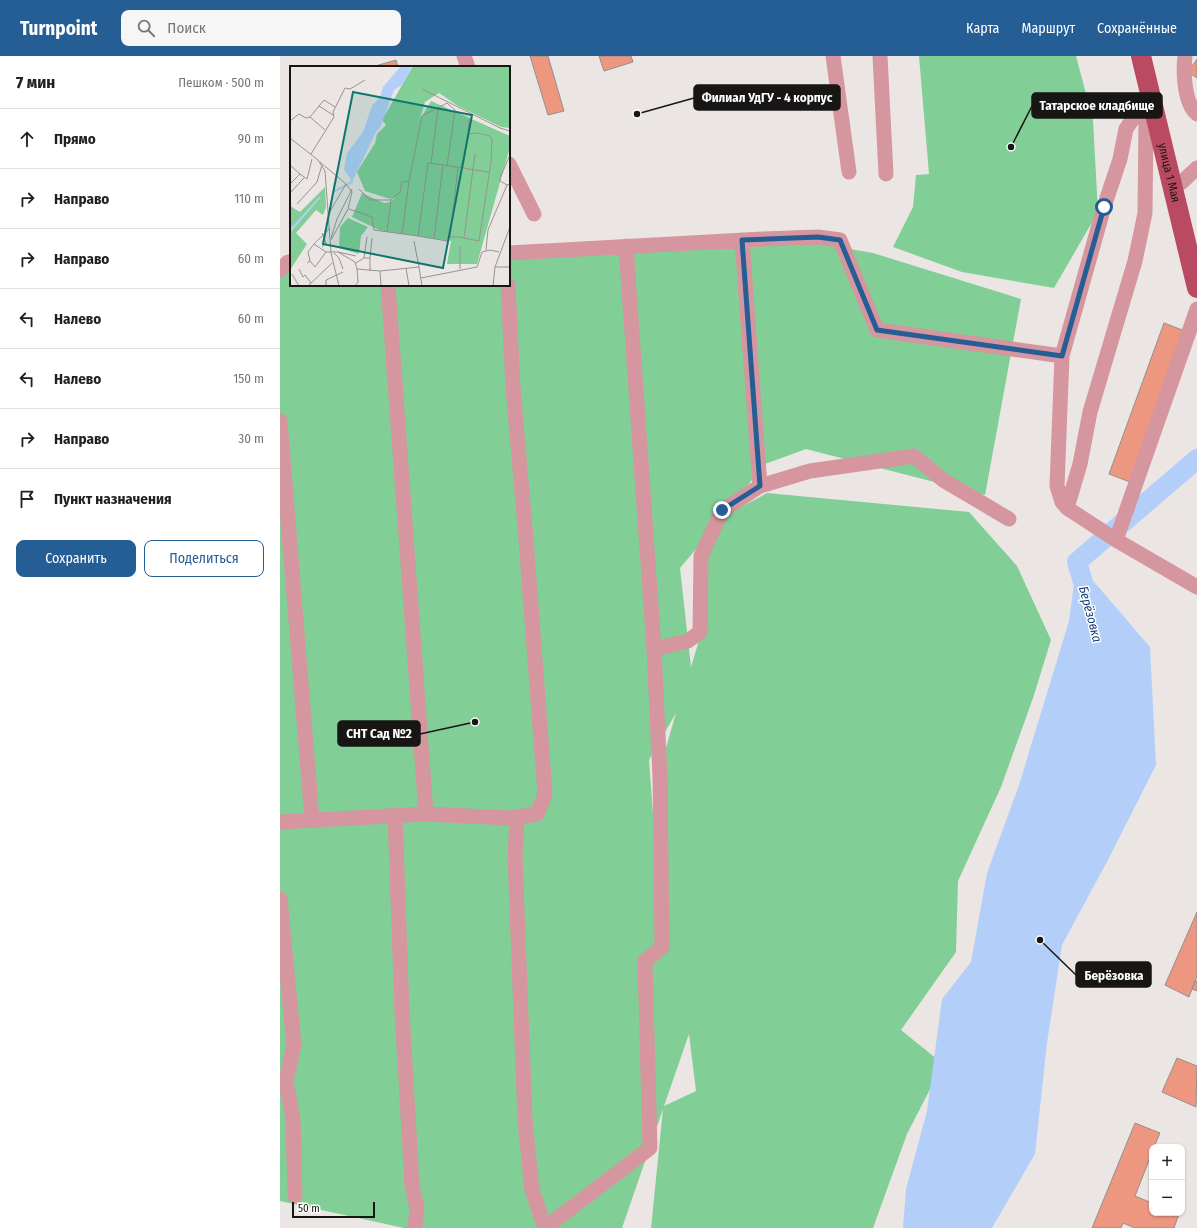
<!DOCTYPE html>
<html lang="ru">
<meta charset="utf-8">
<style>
:root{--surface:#fff;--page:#f6f6f6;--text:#202124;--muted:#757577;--line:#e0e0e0;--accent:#255d95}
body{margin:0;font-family:"Fira Sans Condensed",sans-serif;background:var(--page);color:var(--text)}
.controls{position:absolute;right:12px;bottom:12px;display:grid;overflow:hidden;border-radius:8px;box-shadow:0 1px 3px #0004}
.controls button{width:36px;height:36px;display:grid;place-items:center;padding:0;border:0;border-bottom:1px solid var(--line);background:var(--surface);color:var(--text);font:20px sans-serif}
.scale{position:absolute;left:12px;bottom:10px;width:83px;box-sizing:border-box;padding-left:4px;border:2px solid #181615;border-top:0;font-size:11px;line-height:14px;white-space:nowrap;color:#181615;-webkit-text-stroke:3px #fff;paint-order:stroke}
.stop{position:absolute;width:12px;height:12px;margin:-9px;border:3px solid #255d95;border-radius:50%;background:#fff}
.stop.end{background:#255d95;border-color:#fff;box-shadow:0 1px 4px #0008}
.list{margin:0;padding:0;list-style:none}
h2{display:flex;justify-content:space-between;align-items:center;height:52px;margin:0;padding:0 16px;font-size:17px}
h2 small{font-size:13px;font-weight:400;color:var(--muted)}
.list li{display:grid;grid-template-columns:26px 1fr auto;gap:12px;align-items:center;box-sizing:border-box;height:60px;padding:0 16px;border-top:1px solid var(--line)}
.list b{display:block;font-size:15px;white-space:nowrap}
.list em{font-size:13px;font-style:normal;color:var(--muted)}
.actions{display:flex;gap:8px;padding:12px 16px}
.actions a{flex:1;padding:9px 0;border:1px solid var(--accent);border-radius:8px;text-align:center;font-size:14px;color:var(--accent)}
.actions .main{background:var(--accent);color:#fff}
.icon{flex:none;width:22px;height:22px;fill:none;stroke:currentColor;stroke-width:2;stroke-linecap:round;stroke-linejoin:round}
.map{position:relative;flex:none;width:917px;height:1172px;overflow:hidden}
header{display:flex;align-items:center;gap:24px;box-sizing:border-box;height:56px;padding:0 20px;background:var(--accent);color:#fff}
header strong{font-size:19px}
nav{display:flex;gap:22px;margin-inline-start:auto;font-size:14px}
.search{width:280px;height:36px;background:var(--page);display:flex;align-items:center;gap:10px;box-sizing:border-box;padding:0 14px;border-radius:8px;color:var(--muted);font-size:15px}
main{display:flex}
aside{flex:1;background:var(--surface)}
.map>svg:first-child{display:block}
</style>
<header>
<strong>Turnpoint</strong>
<div class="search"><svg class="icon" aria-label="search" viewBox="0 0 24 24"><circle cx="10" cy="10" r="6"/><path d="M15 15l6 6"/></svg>Поиск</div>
<nav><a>Карта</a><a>Маршрут</a><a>Сохранённые</a></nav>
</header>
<main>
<aside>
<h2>7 мин<small>Пешком · 500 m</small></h2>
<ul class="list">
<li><svg class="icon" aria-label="ahead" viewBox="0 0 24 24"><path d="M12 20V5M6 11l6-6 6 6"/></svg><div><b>Прямо</b></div><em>90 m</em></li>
<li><svg class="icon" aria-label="right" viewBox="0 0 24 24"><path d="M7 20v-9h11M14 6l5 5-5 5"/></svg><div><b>Направо</b></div><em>110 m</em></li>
<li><svg class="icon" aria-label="right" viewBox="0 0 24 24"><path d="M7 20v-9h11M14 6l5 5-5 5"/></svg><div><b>Направо</b></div><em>60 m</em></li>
<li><svg class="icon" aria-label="left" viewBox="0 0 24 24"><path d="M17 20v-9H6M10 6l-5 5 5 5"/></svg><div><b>Налево</b></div><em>60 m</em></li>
<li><svg class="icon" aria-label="left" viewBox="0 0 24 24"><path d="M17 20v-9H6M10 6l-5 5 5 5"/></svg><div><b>Налево</b></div><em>150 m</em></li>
<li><svg class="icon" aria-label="right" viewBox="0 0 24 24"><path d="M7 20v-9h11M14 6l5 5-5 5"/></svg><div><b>Направо</b></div><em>30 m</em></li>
<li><svg class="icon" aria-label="arrive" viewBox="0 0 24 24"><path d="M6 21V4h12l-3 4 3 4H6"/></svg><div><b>Пункт назначения</b></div></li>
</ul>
<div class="actions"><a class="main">Сохранить</a><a>Поделиться</a></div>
</aside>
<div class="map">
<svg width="917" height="1172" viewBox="0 0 917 1172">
<rect width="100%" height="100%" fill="#ebe6e4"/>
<path fill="#82ce97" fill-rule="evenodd" d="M639,0H796L813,64L818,156L774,232L682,216L613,191L633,151L636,119L649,118Z
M524,185L593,197L741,243L705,439L526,393L485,408L441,462L487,437L689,456L737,510L771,584L753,642L721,731L678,825L676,896L621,974L663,1008L627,1078L593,1172H371L383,1053L342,1172H124L0,1145V212H11V229H229V200ZM417,492L420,581L411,611L400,512ZM396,657L381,709L379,839L369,704ZM409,978L416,1035L384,1050Z"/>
<path fill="#b3cff9" d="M797,506L870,591L876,709L829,802L782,889L767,987L755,1098L712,1172H623L626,1133L647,1055L662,943L691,906L707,817L739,729L789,565Z"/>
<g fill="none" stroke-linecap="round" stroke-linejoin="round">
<path stroke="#b3cff9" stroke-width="20" d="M805,533L797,506L917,403"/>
</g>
<path fill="#ed9680" stroke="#948f8e" d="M250,0H268L284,55L268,59Z
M319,0H351L353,6L324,15Z
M917,3V22L908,16Z
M116,4L118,11H92Z
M884,267L905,275L850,426L829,418Z
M917,856V920L909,941L885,929Z
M915,925H917V935L912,933Z
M897,1002L917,1010L916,1051L882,1036Z
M855,1067L880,1077L874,1091H872V1097L855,1140L872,1147V1157L899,1158L894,1172H855L843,1167L841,1172H812Z"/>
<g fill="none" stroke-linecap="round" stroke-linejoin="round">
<path stroke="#d5969f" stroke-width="15" d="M184,0L188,11
M553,0L569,116
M600,0L606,118
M905,0C903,16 904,47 917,58
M870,37L846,73L840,103L824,151L782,300L777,430L782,446L787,452L836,484L917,253
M229,108L254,158
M893,132L902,126L917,112
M346,190L374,593
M229,197L483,183L538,181L560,184L597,274L782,300
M0,214L8,206H11
M108,229L146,758
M0,365L32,764
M480,430L530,415L634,400L663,424L729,463
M787,452L800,408L810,356L855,205L865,157L866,64L869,44
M836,484L917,531
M115,760L122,955L132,1129L137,1153L135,1172
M237,761L235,800L245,1064L252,1134L265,1172
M0,766L146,758L231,762L257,758L265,738L246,483L233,331L228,229
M0,843L14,989L6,1025L0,1029
M6,1025L13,1063L15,1140
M265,1172L370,1092L365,905L382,891L380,721L374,593L408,585L420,576L421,500L442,455L480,430L462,184"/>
<path stroke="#b94a62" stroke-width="20" id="s1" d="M861,0L917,232"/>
</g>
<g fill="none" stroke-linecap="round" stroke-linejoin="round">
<path stroke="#255d95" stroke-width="5" d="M442,454L480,430L462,184L538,181L560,184L597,274L782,300L824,151"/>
</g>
<g text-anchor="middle" stroke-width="3" stroke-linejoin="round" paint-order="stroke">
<g font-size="12" fill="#181615" stroke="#fff">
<text dy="4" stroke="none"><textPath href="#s1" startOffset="120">улица 1 Мая</textPath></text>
</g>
<g font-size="13" font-style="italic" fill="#103b76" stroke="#fff">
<text transform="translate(811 558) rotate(75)" y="5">Берёзовка</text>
</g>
</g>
<g transform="translate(10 10)">
<rect width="220" height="220" fill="#ebe6e4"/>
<path d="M123,0H220V62L211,61L168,40L149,27L135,36L130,53L141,35L220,70V81L187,198H157L161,175L89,164L62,151L72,127L94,137L100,136L106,131L100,133L75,125L67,106L85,77L87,68L96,59L92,54ZM35,121L36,141L33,149L26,144L6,167L17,178L0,204V140L10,146ZM58,152L78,161L71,170L69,188L49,182L50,161Z" fill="#82ce97"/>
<path d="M111,0H122L113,18L104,24L90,62L86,66L62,116L54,103L57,87L73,66L82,40L90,31L93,21ZM30,130L31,131L0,167V163Z" fill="#b3cff9"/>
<path fill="none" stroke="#b3cff9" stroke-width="2" d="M43,126L62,116L61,112"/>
<path fill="none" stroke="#979391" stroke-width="1" d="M132,23L210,62L220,65M29,40L43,49M20,51L35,64M0,55L9,48L16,52L20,51L34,34L45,41M178,68L179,53M0,72L28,94L35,105L41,187L49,220M21,88L44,51L43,46L55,22L60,23L75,14M30,96L56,118M141,97L148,43M0,99L10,108M173,102L178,68L188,67L200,70L202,73L201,96L189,175L169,171H161L157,175L128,170L138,97L153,99L173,102L185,104L199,106M0,118L10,108L17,113L22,93M217,119L210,115V112L220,89M69,123L80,134H101M0,127L14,112M7,138L27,116L32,99M59,143L82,151L84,164L128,170M39,147L56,118L62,126L58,143L41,174M97,166L101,134L110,126L112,116L119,115L132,50L157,37L165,44L157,100M112,168L119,115M160,171L168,101M41,172L47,153L62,123M174,172L185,88M144,173L153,99M124,175L129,201M24,178L40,162M170,180V203M32,181L36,177L32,167M196,184L198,164L217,119L220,118M48,186L66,190M44,187L49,192L53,203M74,192H80L82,172M80,192V205M20,195L18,186L24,178L36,186M17,197L20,195L25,201L36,186H48L65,196L67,203L90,205L91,220M66,197L74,192L77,171M205,201H220M116,202L119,220M9,203L13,211L15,209L21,217M90,205L129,201L132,220M2,208L9,220M131,212L187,201L192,186L200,184L209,186M18,220L42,197M36,220V214L53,206M65,220L68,216L67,203M203,220L205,201L220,161"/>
<path fill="#0f766e" fill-opacity="0.15" stroke="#0f766e" stroke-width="2" d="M63,26L182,49L153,202L33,178Z"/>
<rect width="220" height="220" fill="none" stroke="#181615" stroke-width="2"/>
</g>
<path fill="none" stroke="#181615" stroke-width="1.5" d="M357 58L414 42M731 91L752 50M195 666L140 678M760 884L796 919"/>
<g fill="#181615" stroke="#fff" stroke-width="1.5">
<circle cx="357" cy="58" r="4"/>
<circle cx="731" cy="91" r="4"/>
<circle cx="195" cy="666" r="4"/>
<circle cx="760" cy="884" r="4"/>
</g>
<g fill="#181615" stroke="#181615" stroke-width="1.5">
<rect x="414" y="29" width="146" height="25" rx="4"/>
<rect x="752" y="37" width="130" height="25" rx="4"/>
<rect x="58" y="665" width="82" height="25" rx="4"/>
<rect x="796" y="906" width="75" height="25" rx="4"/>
</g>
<g font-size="13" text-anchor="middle" font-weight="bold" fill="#fff">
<text x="487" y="46">Филиал УдГУ - 4 корпус</text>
<text x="817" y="54">Татарское кладбище</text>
<text x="99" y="682">СНТ Сад №2</text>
<text x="834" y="924">Берёзовка</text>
</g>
</svg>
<div class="controls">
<button>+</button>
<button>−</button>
</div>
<div class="scale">50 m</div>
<div class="stop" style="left:824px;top:151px"></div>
<div class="stop end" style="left:442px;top:454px"></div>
</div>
</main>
